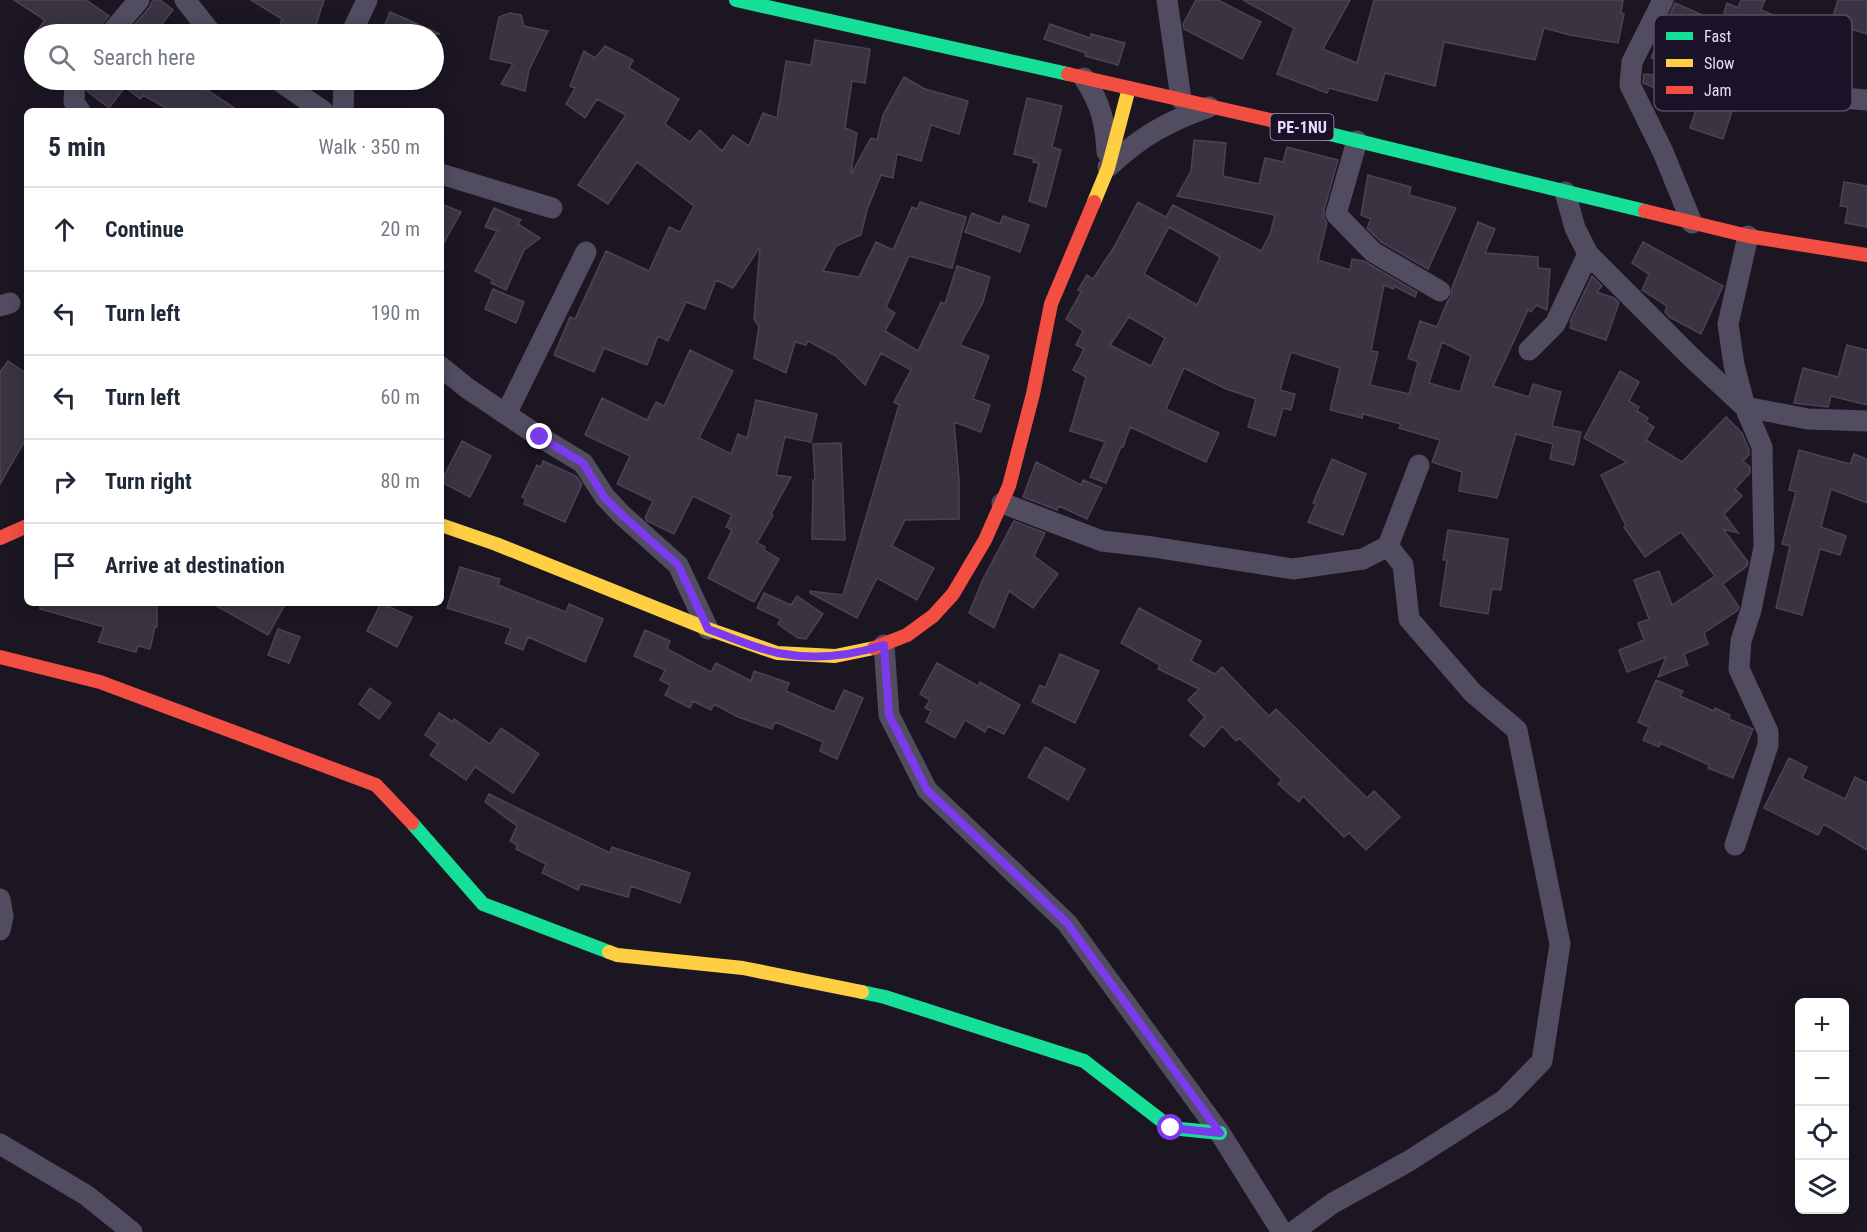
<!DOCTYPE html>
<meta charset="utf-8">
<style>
:root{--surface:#fff;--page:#f6f6f7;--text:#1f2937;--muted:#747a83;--line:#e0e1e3}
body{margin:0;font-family:"Roboto Condensed",sans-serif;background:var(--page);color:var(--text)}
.controls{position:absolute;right:18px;bottom:18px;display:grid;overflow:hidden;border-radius:9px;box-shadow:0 3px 15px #0003}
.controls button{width:54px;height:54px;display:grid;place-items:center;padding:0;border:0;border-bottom:2px solid var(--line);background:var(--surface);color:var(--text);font:30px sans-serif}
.stop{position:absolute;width:18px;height:18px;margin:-14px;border:4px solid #7c3aed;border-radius:50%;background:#fff}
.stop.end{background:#7c3aed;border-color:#fff;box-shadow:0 2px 6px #0008}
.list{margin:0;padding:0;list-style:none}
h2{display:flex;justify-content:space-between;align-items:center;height:78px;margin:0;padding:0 24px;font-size:26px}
h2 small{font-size:20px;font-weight:400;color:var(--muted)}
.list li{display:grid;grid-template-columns:39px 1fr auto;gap:18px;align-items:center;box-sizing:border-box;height:84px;padding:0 24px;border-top:2px solid var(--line)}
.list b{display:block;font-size:22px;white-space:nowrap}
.list em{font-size:20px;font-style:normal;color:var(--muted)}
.icon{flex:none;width:33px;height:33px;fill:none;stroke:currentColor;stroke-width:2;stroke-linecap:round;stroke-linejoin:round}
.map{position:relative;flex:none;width:1867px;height:1232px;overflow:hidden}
.search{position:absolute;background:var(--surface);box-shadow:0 3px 15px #0003;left:24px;top:24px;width:420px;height:66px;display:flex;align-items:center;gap:15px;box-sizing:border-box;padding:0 21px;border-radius:33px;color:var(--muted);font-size:22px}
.panel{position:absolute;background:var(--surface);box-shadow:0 3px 15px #0003;left:24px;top:108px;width:420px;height:498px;border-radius:9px}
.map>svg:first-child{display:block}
</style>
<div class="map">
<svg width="1867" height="1232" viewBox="0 0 1867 1232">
<rect width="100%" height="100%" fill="#1b1622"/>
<path fill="#3a3442" stroke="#494354" stroke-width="1.5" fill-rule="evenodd" d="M14,0H86L109,16L100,26L98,34H35L45,20Z
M153,0H160L173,10L154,34H126L149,8Z
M251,0H324L313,34H277L282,19Z
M1196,0H1218L1261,22L1242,59L1184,29L1183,24Z
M1243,0H1350L1323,49L1357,63L1374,0H1623L1621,13L1624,14L1618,43L1570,35L1544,28L1535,60L1444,42L1435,86L1385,73L1377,101L1329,88L1327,93L1277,74L1294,28Z
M1741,0H1765L1761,10L1798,25L1800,15L1831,23L1838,0H1867V34L1837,25L1820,92L1777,80L1773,91L1701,55L1680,106L1673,104L1674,96L1643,83L1644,74L1678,77L1680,66L1651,58L1675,3L1721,23L1727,3L1738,8Z
M390,12L440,34H381Z
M510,13L521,15L524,26L548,31L529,70L525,91L501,84L513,64L490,59L499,17Z
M1050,24L1090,38L1091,34L1125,43L1118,65L1085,56L1086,53L1044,39Z
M815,40L870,49L865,83L852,81L845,128L857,133L851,174L871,138L877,140L883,115L904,77L925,89L968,101L959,134L931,125L921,161L897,154L893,178L881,175L867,210L861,235L836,246L823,271L859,277L876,242L893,250L912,207L917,209L920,202L966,217L952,268L909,256L886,307L895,313L885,331L918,351L941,302L945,304L957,266L990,277L983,302L960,345L989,356L973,399L990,405L981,432L954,422L959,479V519L905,520L892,546L934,568L917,600L877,578L857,618L810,593V591L843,595L899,405L894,402L911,370L881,353L865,385L836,356L808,341L806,345L795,342L786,373L754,358L759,326L754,319L760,247L733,288L716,280L705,309L686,302L668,341L658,336L647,365L604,348L594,372L554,355L570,317L575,319L606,251L649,271L669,227L680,232L694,206L637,162L608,204L578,185L626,115L597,99L585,118L566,104L575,88L570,86L584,51L595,58L605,46L633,60L629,68L679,99L665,124L690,142L700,130L722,151L733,135L749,146L763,113L777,118L786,61L811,65Z
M88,80H192L239,111H171L143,95L140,99L125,87L109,108L87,91Z
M1700,97L1733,108L1723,139L1690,128Z
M1027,98L1062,106L1052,147L1061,150L1046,207L1029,201L1039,163L1033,162L1034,159L1014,154Z
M1194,140L1226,143L1223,176L1259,184L1265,158L1283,162L1287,147L1338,160L1324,210V218L1327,223L1318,260L1350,270L1352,259L1364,261L1417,292L1415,297L1394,286L1393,289L1384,285L1371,351L1378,352L1370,385L1409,394L1418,362L1408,358L1420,321L1437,327L1447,302L1451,297L1452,288L1478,222L1495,229L1485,253L1538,257V268L1550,269L1547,310L1536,305L1531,312L1528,310L1493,386L1529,397L1533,384L1561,392L1552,426L1581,432L1574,465L1550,459L1553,444L1516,434L1497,498L1459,491L1462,472L1432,462L1440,440L1399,428L1401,424L1363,414L1362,418L1330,410L1340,368L1291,352L1280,390L1295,394L1291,410L1283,408L1275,436L1248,427L1256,399L1226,389L1184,368L1166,409L1219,433L1206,462L1130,427L1123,447H1121L1106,483L1090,477L1105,442L1070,431L1086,377L1073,370L1084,349L1076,345L1083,331L1066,319L1081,292L1078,290L1087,275L1093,279L1114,247L1138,202L1166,217L1173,205L1261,251L1270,234L1275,215L1177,196L1191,171ZM1169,227L1220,257L1197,305L1144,274ZM1129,317L1165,338L1151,366L1110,345ZM1442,342L1471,356L1460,392L1429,383Z
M1368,175L1411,187L1409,195L1456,208L1428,269L1381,242L1367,228L1371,219L1361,215Z
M1844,182L1867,186V227L1845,223L1848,207L1840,206Z
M441,204L461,212L441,248Z
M494,208L521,220L518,224L540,238L524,250L506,290L491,283L493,280L475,271L497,231L485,227Z
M972,213L1000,224L1003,216L1029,225L1020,252L965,232Z
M1643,242L1723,286L1701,334L1669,317L1665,312L1667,306L1642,290L1649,274L1632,263Z
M1592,276L1602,286L1597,292L1614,298L1619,303L1606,340L1570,328L1572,323L1570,322Z
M493,289L524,302L516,323L485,309Z
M1847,345L1867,350V405L1831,396L1828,407L1794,403L1803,368L1838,377Z
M690,350L733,371L699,438L731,454L738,434L747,438L756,400L817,414L811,442L785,437L776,475L791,477L771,514L773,515L757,543L765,547L764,550L779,559L754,602L708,578L732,530L726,527L732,515L693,496L674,534L647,521L645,518L653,501L617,484L630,456L585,435L602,398L647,420L656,402L664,406Z
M8,361L27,374V437L0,484V372Z
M1620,371L1639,382L1629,401L1639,407L1637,411L1648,418L1646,422L1654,427L1646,440L1682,462L1726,417L1742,433L1749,450V455L1743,461L1750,467V473L1735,489L1742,496L1724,514L1738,533L1723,529L1748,562L1747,566L1723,584L1739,607L1737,611L1704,633L1708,644L1684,654L1688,665L1658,677L1666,657L1627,672L1619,650L1644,640L1638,623L1649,619L1634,580L1659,571L1672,605L1715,576L1681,532L1645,557L1624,527L1626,526L1601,475L1627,462L1584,438Z
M462,441L491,456L470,497L441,482Z
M841,443L845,540L812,539L813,480H815L813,444Z
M1799,450L1850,464L1854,454L1867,459V503L1831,489L1821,527L1846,536L1840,555L1820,549L1802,615L1776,608L1790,546L1782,544L1796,492L1789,490Z
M1332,459L1366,474L1343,535L1308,522L1316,504L1313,503Z
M543,461L576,476L582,484L565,522L524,504L526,499L522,497L537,465L541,467Z
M1036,462L1081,485L1083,480L1102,488L1087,519L1059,506L1057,510L1023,497Z
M1014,521L1045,533L1034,556L1058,574L1033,608L1009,591L994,628L969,613L983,579Z
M1448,530L1508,539L1501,590L1492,589L1488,614L1440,606L1447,560H1443Z
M460,567L500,579L498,585L566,612L569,604L603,619L585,662L528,637L523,650L505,643L511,628L447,608Z
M764,593L791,605L797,596L823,614L806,639L798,638L778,624L781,619L757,608Z
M40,603H157V627H155L150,649L138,646L136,652L98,642L104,627L40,609Z
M211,603H286L268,635Z
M381,603L412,617L397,647L367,631Z
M1139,608L1201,641L1191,661L1215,674L1222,667L1269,716L1276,709L1367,798L1374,791L1400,817L1366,850L1349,833L1344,837L1303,796L1299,802L1278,784L1282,780L1239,738L1236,741L1222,726L1204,747L1190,735L1205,717L1188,700L1199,689L1158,669L1160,665L1121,643Z
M278,629L300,637L289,663L268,655Z
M645,630L670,641L667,649L711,672L716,663L751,681L754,671L789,683L786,691L834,712L844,690L863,698L837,759L820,751L823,742L775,722L772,729L738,717L714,704L711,710L693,701L690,708L665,695L670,685L660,680L665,670L634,656Z
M1060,654L1099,671L1075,723L1032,702L1040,685L1045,688Z
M937,663L978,686L980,682L1020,705L1004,734L988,726L985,732L965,720L955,738L926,722L931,711L925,708L930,700L920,694Z
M1656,680L1683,691L1680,696L1714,711L1715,708L1730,715L1729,719L1753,729L1733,778L1708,768L1709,765L1660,743L1659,747L1643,740L1649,727L1638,722Z
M370,688L391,703L379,719L359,704Z
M439,713L453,722L454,719L490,744L501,728L539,754L513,793L475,767L466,780L430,755L438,744L425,735Z
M1045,747L1085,769L1068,800L1028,777Z
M1789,758L1807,767L1802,778L1845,799L1855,777L1867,783V850L1824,824L1818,835L1764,808Z
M489,794L610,853L612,847L690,873L680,903L631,886L628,897L581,884L578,890L542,873L546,864L516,849L517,845L510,841L517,826L485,802Z"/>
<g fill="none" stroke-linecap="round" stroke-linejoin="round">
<path stroke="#524c61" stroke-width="21" d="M185,0L212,34
M1167,0L1181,99
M1663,0L1632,62L1630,85L1663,152L1692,223
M110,34L139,0
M351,34L367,0
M1084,78C1101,104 1105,121 1107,152
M75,80L74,102L80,111
M278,80L323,111
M1843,98L1867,100
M343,111L344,80
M1357,141L1336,214L1373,252L1440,291
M1108,167C1142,136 1166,122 1209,107
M441,174L552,208
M1565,192L1575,228L1588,254L1690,356L1745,407L1808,419L1867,421
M0,306L10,303
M1529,350L1555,324L1588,254
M441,367L467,388L540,437L583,463L605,497L622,515L678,565L708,629
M506,414L586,252
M1002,503L1102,541L1153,547L1293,569L1363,559L1388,546L1419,465
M884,645L889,715L927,790L1067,923L1220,1133L1282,1232
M1735,845L1768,745V732L1739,669L1741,641L1751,610L1764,547L1762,447L1745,407L1734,365L1728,324L1748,236
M0,899L3,917L0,930
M0,1144L86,1195L132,1232
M1293,1232L1333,1203L1409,1161L1504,1100L1542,1061L1560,944L1517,730L1473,693L1409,619L1403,565L1388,546"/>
<path stroke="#16e098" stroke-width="14" d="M736,0L1068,74
M1297,126L1645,211
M412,823L483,904L609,952
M862,992L885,997L1084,1061L1171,1128L1220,1133"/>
<path stroke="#ffcf43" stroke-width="14" d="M1094,202L1108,168L1129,88
M441,525L496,544L708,629L777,653L835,656L874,648
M609,952L617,955L743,968L862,992"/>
<path stroke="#f24e42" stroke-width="14" d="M1068,74L1297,126
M1645,211L1748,236L1867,255
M0,538L27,526
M874,648L907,635L933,616L953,594L985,540L1009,486L1033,394L1051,304L1094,202
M0,657L100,682L376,785L412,823"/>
</g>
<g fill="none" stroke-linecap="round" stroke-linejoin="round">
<path stroke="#7c3aed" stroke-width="8" d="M540,437L583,463L604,497L622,515L678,565L708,629C730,637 755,648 778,653C814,660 850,656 884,645L889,715L927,790L1067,923L1220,1133L1171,1128"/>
</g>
<g text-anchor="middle" stroke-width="6" stroke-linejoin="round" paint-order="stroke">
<rect fill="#1a1226" stroke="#a99fbb" stroke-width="1.5" x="1270.5" y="114" width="63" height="26" rx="4.5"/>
<g font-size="16" font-weight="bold" fill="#e6dbfb">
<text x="1302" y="133">PE-1NU</text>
</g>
</g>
<rect x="1654" y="15" width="198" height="96" rx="9" fill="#1a1226" stroke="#574e66" stroke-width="1.5"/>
<rect x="1666" y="32" width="27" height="8" fill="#16e098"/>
<rect x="1666" y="59" width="27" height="8" fill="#ffcf43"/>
<rect x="1666" y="86" width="27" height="8" fill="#f24e42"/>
<g font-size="16" fill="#e6dbfb">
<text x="1704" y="42">Fast</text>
<text x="1704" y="69">Slow</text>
<text x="1704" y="96">Jam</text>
</g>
</svg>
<div class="controls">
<button>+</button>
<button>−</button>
<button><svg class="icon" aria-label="locate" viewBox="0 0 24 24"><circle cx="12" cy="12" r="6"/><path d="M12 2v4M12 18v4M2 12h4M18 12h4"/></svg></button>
<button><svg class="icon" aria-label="layers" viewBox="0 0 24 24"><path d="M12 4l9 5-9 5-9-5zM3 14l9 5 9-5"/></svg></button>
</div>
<div class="stop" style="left:1171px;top:1128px"></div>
<div class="stop end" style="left:540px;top:437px"></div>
<div class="search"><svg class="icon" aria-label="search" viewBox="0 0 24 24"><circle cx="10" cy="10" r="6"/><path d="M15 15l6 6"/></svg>Search here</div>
<section class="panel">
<h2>5 min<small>Walk · 350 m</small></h2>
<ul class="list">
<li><svg class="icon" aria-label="ahead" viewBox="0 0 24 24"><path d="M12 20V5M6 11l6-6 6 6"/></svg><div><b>Continue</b></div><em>20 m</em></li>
<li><svg class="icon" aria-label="left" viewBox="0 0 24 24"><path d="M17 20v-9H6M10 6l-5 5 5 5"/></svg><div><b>Turn left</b></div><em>190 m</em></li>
<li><svg class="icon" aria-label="left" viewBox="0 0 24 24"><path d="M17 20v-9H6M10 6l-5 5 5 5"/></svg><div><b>Turn left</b></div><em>60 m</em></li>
<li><svg class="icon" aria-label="right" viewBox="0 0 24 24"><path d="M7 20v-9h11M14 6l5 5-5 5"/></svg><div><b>Turn right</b></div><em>80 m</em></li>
<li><svg class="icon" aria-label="arrive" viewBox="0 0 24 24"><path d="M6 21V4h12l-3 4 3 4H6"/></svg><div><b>Arrive at destination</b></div></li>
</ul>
</section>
</div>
